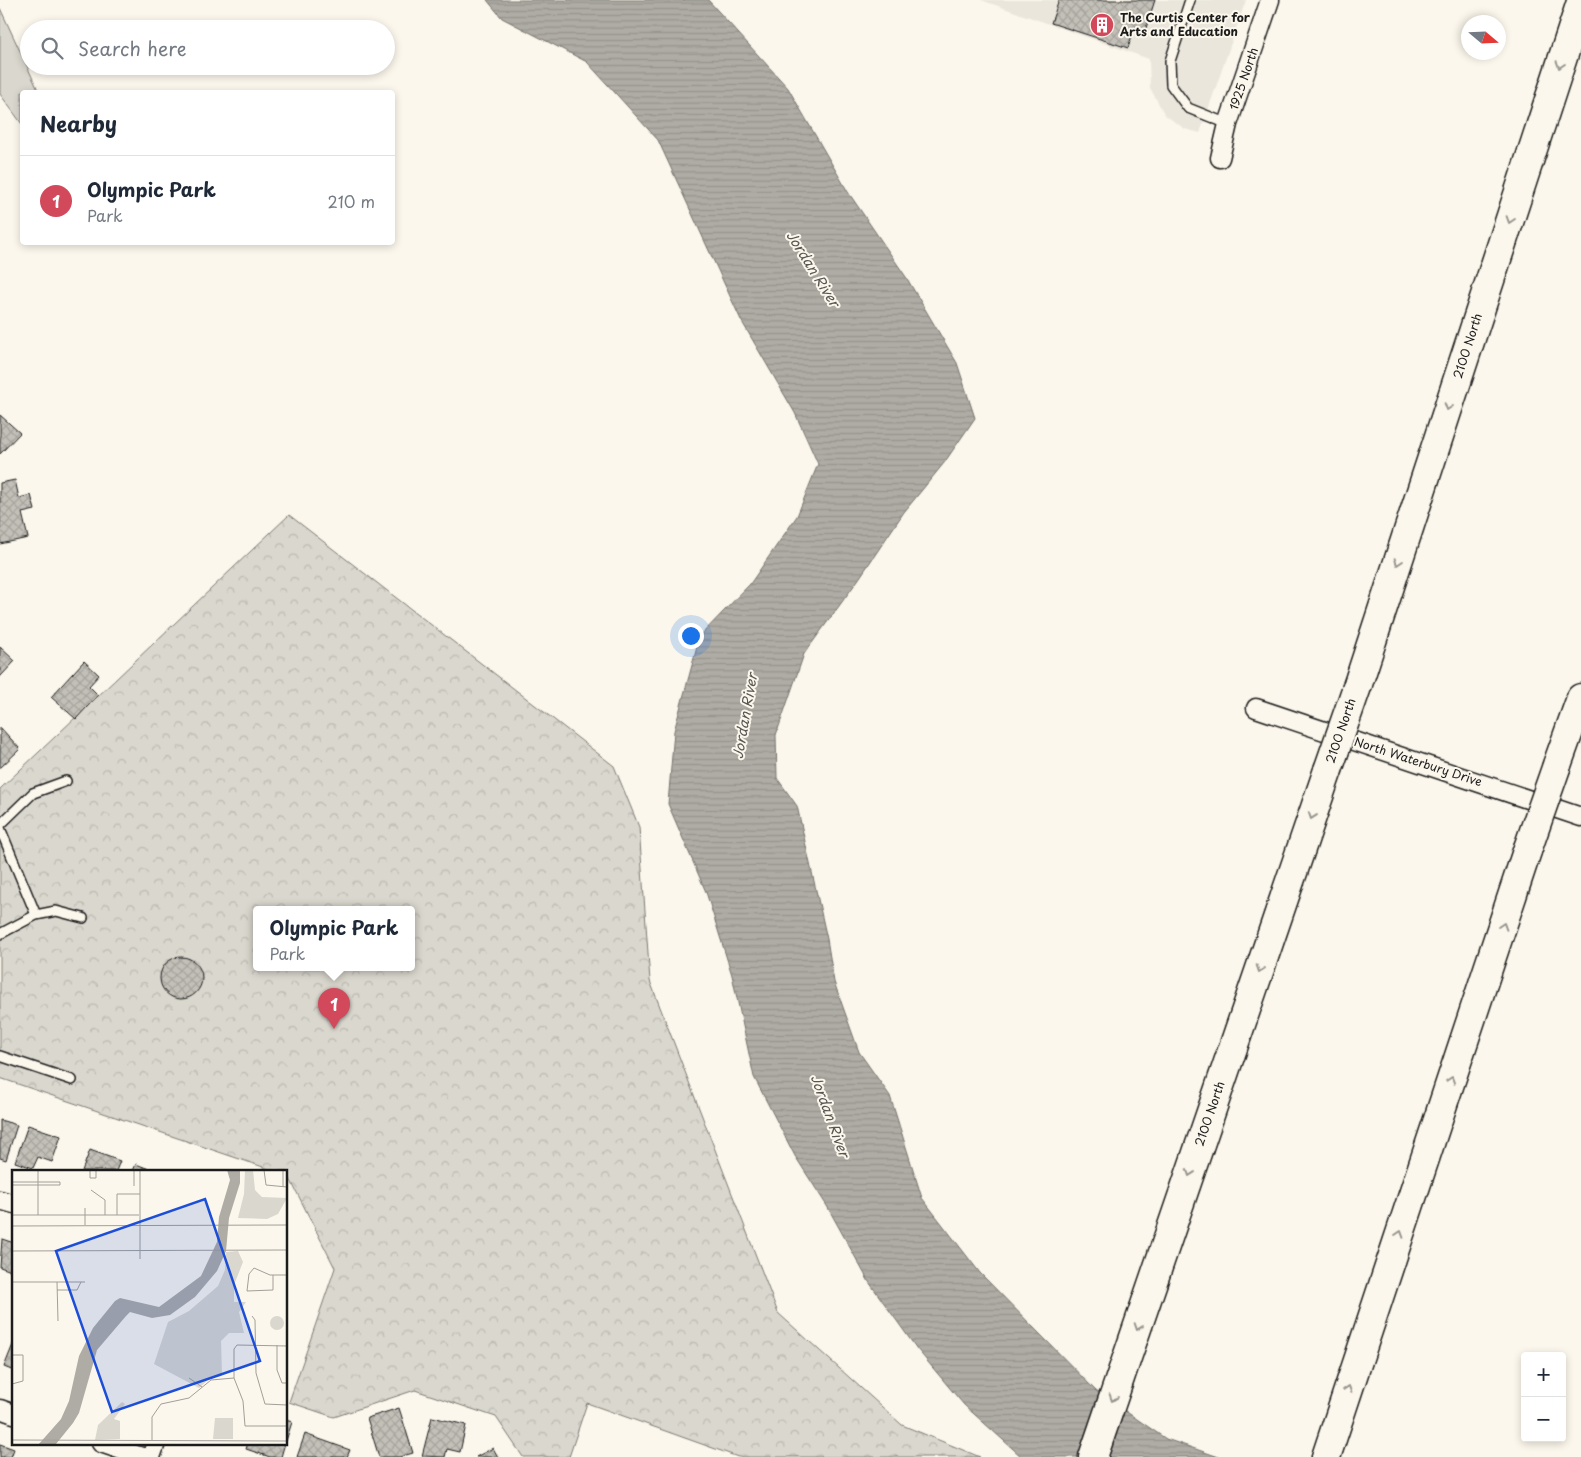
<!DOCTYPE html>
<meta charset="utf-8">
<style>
:root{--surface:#fff;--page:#f6f6f7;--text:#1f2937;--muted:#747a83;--line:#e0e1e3;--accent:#d1495b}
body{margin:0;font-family:"Playpen Sans",sans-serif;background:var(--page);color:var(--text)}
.controls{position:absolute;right:15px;bottom:15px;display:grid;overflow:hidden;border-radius:5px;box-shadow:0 2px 8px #0003}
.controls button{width:45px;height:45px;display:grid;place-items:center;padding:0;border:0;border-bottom:1px solid var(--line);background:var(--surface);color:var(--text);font:25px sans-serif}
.compass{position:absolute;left:1461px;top:15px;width:45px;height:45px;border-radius:50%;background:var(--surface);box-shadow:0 2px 8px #0003;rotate:109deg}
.you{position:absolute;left:690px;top:635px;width:18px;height:18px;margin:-12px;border:4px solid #fff;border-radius:50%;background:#1a73e8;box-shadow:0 0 0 8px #1a73e833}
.badge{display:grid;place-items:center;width:32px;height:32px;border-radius:50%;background:var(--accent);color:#fff;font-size:16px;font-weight:700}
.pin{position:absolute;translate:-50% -41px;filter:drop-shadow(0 1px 2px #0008)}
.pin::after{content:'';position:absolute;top:26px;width:18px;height:15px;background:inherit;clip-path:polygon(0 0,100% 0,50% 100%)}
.popup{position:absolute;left:253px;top:906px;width:162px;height:65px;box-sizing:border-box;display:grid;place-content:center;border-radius:5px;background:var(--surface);filter:drop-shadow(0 1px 4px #0005);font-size:16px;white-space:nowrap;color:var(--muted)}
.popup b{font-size:19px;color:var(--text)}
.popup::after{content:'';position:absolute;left:50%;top:100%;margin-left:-10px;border:10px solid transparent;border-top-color:var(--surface)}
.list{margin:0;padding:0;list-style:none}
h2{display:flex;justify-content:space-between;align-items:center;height:65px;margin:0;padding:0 20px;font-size:21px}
h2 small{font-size:16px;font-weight:400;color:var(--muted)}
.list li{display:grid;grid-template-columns:32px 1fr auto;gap:15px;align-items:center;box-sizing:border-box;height:90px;padding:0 20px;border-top:1px solid var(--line)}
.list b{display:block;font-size:19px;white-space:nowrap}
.list p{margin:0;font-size:16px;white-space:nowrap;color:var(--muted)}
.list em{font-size:16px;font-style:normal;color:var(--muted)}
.icon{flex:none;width:28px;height:28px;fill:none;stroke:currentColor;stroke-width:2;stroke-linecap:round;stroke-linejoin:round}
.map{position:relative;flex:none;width:1581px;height:1457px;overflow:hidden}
.search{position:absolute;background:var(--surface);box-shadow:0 2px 8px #0003;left:20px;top:20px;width:375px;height:55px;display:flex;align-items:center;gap:12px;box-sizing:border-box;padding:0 18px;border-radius:28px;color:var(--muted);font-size:19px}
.panel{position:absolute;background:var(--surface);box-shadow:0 2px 8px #0003;left:20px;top:90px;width:375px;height:155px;border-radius:5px}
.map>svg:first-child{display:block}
</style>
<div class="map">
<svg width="1581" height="1457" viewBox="0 0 1581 1457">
<defs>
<pattern id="park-crowns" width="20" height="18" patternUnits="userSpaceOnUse" patternTransform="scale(1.25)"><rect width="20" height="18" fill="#dad7ce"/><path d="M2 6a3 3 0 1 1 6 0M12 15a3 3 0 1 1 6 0" fill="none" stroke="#bab8b0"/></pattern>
<pattern id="water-rules" width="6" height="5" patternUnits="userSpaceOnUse" patternTransform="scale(1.25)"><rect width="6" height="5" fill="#afaca5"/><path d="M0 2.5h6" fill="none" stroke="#96938d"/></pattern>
<pattern id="building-cross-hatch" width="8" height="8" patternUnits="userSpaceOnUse" patternTransform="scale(1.25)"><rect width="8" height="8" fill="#c3c0b8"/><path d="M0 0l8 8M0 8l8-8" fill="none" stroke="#a7a49e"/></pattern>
</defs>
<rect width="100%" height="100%" fill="#fbf7ec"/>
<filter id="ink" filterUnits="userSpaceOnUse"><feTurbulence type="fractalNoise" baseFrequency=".02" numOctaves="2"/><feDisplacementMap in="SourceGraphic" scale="10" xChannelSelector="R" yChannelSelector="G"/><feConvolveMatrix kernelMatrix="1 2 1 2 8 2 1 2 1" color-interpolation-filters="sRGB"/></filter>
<g filter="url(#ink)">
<path fill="#eae6dc" d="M981,0H1246L1200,133L1185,129L1165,115L1150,88L1149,59Z"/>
<path fill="#dad7ce" stroke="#7b7a75" d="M0,8L39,92H22V124L0,94Z"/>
<path fill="url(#park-crowns)" stroke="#7b7a75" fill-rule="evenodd" d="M289,515L614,766L639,827L650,981L778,1313L902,1425L980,1457H738L587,1403L569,1457H523L496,1417L415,1390L334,1417L289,1402L335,1268L286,1171H275L0,1078V789ZM256,910H412V968H256Z"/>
<path fill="url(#water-rules)" stroke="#74726e" d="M487,0H708L788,88L848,192L906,277L957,363L975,418L944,463L904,512L858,580L804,654L776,735L777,778L797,806L827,939L834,982L859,1052L890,1096L922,1198L980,1273L1096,1391L1166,1439L1219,1457H1022L964,1405L917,1349L869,1282L827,1206L795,1156L754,1077L732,975L706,892L668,804L674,731L700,636L750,584L797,516L818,464L795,413L741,320L658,140L587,62L502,18Z"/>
<path fill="url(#building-cross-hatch)" stroke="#1c1c1c" d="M1059,0H1155L1145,31L1135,27L1128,48L1051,23Z
M0,415L20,433L0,454Z
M15,480L19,498L31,495L35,510L22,513L28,538L0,544V483Z
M0,647L15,661L0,677Z
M84,661L99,675L89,686L98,695L76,719L51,697Z
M0,727L20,749L0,768Z
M160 978a21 21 0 1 1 42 0a21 21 0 1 1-42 0Z
M0,1120L17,1125L6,1160L0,1158Z
M28,1125L61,1136L52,1162L38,1157L33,1168L15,1162Z
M90,1150L120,1161L116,1171H82Z
M136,1164L154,1171H133Z
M2,1239L14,1243V1272L0,1267Z
M14,1342V1371L4,1367Z
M399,1408L413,1453L399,1457H379L367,1418Z
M432,1417L466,1425L460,1452L447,1449L445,1457L422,1456Z
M286,1420L292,1422L286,1441Z
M305,1434L350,1450L347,1457H297Z
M248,1443H285L281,1457H270L246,1449Z
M0,1444L14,1449L11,1457H0Z
M493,1448L498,1457H476Z"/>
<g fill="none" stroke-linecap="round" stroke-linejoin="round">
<g stroke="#1c1c1c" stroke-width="12">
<path id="lane" d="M1190,0L1170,61L1171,85L1188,108L1228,124
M0,825L33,793L66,781
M0,828L36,915
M0,934L36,915L56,911L83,918
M0,1056L72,1080"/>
</g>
<g stroke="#1c1c1c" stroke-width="21">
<path id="street" d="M1220,158L1228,124L1270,0
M1256,708L1581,817
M0,1200L14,1204
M0,1409L14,1414
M101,1443L142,1457
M151,1457L156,1443"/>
</g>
<g stroke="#1c1c1c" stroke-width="31">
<path id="highway" d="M1358,684L1581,2
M1557,765L1581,698
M1093,1457L1328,770
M1326,1457L1528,848"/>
</g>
<use href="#lane" stroke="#fbf7ec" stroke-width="9"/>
<use href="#street" stroke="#fbf7ec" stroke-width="18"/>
<use href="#highway" stroke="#fbf7ec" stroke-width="28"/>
<g stroke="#1c1c1c" stroke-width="31" stroke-linecap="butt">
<path id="highway-bridge" d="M1328,770L1358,684
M1528,848L1557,765"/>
</g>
<use href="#highway-bridge" stroke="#fbf7ec" stroke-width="28"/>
</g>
<defs><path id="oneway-chevron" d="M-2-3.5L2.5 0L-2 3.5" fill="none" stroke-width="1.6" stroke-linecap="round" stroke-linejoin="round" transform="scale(1.25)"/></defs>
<g stroke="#97948e">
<use href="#oneway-chevron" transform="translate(1560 65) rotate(108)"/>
<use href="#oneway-chevron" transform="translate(1510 220) rotate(108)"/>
<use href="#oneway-chevron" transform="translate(1448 407) rotate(108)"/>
<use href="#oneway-chevron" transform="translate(1398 562) rotate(108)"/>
<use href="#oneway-chevron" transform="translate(1312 816) rotate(109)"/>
<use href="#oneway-chevron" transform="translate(1503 926) rotate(-72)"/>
<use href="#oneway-chevron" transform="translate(1260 969) rotate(109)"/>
<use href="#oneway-chevron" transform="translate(1451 1080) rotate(-72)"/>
<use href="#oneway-chevron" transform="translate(1190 1173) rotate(109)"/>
<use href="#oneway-chevron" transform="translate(1400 1234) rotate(-72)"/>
<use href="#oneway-chevron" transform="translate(1138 1327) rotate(109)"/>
<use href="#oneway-chevron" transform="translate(1348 1389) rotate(-72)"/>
<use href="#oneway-chevron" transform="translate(1113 1398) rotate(109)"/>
</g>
</g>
<defs>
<g id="building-disc" transform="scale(1.25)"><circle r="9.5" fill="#d1495b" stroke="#fbf7ec"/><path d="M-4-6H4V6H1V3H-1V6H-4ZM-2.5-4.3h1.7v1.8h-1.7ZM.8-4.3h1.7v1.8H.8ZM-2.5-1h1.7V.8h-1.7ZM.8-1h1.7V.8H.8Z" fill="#fff"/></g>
</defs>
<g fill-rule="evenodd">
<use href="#building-disc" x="1102" y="25"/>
</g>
<g text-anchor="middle" stroke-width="4" stroke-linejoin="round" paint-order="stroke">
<g font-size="12" font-weight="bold" fill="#1c1c1c" stroke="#fbf7ec" text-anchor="start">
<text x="1120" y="22">The Curtis Center for<tspan x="1120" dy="14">Arts and Education</tspan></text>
</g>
<g font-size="12" fill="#1c1c1c" stroke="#fbf7ec">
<text transform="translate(1244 79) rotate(-71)" y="4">1925 North</text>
<text transform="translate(1468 346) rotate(-72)" y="4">2100 North</text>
<text transform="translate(1341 731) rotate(-71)" y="4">2100 North</text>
<text transform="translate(1418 762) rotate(18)" y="4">North Waterbury Drive</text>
<text transform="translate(1210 1114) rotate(-71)" y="4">2100 North</text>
</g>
<g font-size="14" font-style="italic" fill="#575653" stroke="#fbf7ec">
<text transform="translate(813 269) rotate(58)" y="5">Jordan River</text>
<text transform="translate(745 716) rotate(-80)" y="5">Jordan River</text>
<text transform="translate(830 1116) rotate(70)" y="5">Jordan River</text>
</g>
</g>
<g transform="translate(12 1170)">
<rect width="275" height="275" fill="#fbf7ec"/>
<path d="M258 153a7 7 0 1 1 14 0a7 7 0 1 1-14 0ZM110,232L113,234L102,249L108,251V269L83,270L86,255ZM203,248H221V269H201Z" fill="#dad7ce"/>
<path d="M233,0H241L243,20L250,27L275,28L266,44L255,49L226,48L232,24ZM226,81L231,92L222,115V132H234L227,142L232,163H217L209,171L210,206L197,209L187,218L142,194L156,152L177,141L206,116L213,100L214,82Z" fill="#dad7ce"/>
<path d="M215,0H228V13L217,48L214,81L205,101L183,127L158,145L140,148L118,142L114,146L85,180L67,243L61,253L44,274L26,275L49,249L57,231L67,186L81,158L103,131L108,128L147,137L189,106L205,72L207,47L218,10Z" fill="#afaca5"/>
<path fill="none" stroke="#a29f99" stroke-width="1" d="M26,0V45M78,0V8H84V0M122,0V16M252,0L254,15L275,17M0,12H48V15H0M271,17V0M79,20L93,30V45M73,38V55M0,45H105V24H128M105,45H127M0,56L275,55M0,81L275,80M128,89V0M261,105V120L235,121L237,104L242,98L258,105H275M0,112H73M45,112L46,151M45,120H65L69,112M240,146L243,150L244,203L253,234L275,235M265,175V200L270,213H275M275,176L225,175L222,179V208L231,231L233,256H275M0,185H11V211L0,214M177,208L190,217M0,270L275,271M140,271V247L149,234L177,228L199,210L222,208"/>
<path fill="#1d4ed8" fill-opacity="0.15" stroke="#1d4ed8" stroke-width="2.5" d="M193,29L248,191L100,242L44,81Z"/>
<rect width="275" height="275" fill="none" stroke="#1c1c1c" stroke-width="2.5"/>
</g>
</svg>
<div class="controls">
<button>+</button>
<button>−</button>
</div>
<svg class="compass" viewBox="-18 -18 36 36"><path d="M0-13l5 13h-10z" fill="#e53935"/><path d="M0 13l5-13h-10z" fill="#747a83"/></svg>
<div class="you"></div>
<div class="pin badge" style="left:334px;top:1029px">1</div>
<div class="popup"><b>Olympic Park</b>Park</div>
<div class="search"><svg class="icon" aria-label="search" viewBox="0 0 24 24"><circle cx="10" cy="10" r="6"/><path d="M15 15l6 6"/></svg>Search here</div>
<section class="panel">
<h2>Nearby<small></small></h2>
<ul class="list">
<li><span class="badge">1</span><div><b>Olympic Park</b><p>Park</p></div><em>210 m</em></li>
</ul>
</section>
</div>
